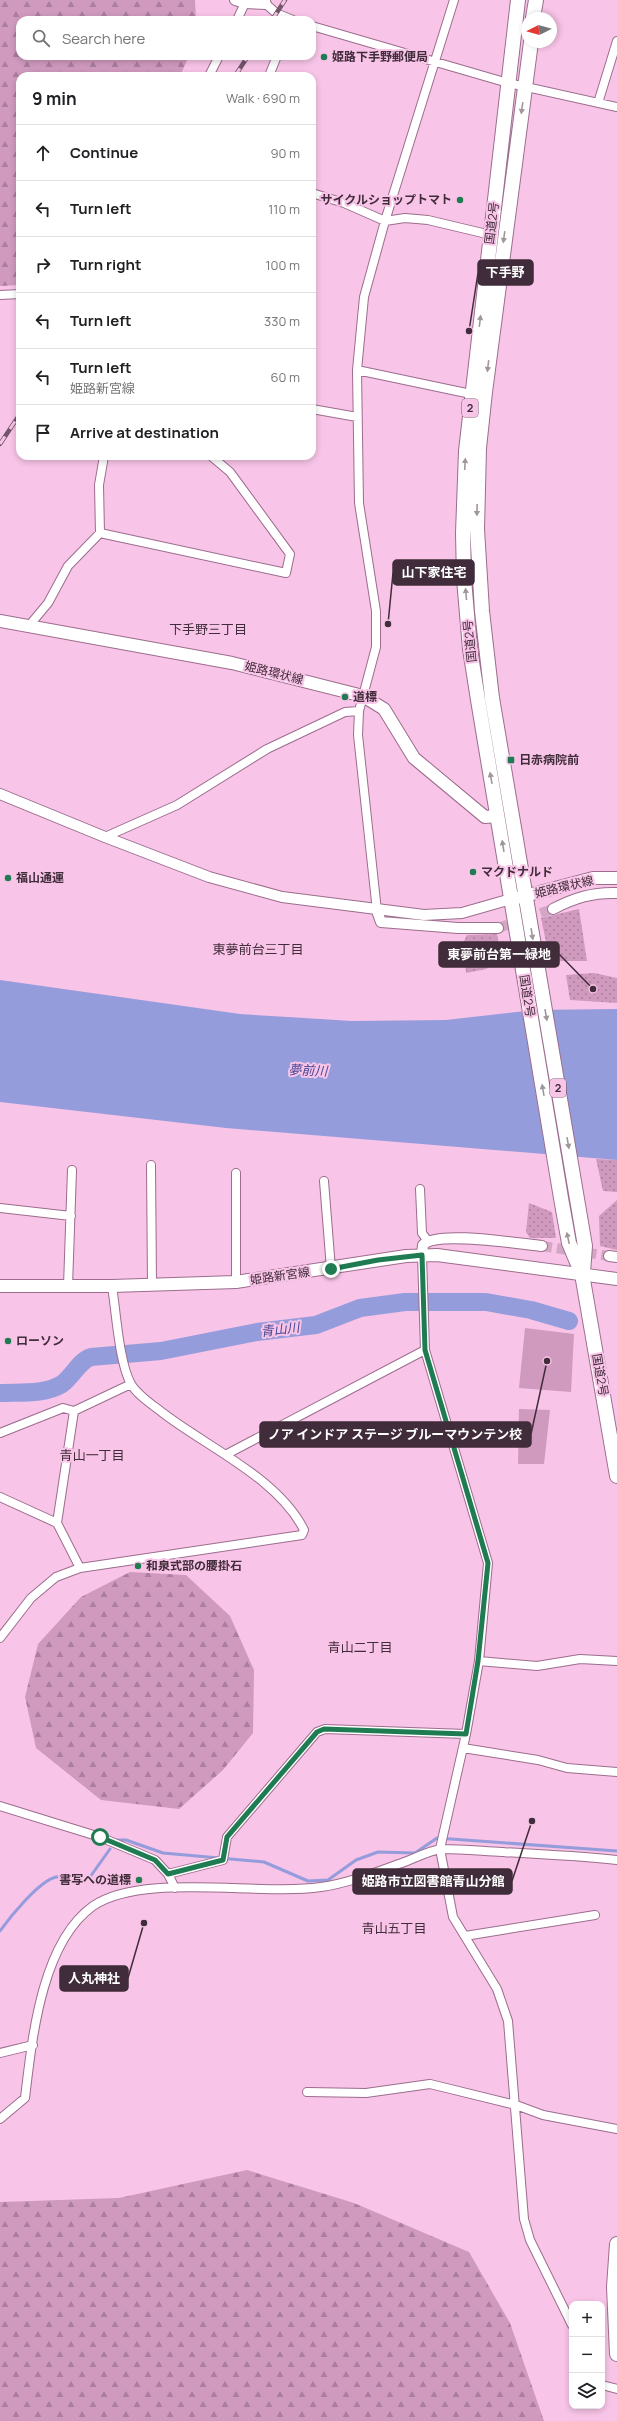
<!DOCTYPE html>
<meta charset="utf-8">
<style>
:root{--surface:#fff;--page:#f6f6f6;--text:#202124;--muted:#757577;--line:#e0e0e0}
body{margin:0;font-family:Manrope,"Noto Sans JP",sans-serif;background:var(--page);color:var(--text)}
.controls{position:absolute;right:12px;bottom:12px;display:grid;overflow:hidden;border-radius:8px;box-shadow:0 2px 6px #0003}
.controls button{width:36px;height:36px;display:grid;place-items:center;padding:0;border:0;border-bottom:1px solid var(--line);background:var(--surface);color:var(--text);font:20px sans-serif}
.compass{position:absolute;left:521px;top:12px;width:36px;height:36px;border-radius:50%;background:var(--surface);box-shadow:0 2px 6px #0003;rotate:264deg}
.stop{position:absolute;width:12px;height:12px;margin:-9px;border:3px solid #1f7b51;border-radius:50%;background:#fff}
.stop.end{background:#1f7b51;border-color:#fff;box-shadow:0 1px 4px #0008}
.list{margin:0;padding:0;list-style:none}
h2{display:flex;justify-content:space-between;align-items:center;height:52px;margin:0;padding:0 16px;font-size:17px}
h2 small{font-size:13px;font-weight:400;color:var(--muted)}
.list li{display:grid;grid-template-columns:26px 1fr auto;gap:12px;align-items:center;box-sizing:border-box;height:56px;padding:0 16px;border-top:1px solid var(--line)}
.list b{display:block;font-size:15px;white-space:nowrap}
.list p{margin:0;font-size:13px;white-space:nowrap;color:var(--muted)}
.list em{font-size:13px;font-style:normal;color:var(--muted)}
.icon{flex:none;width:22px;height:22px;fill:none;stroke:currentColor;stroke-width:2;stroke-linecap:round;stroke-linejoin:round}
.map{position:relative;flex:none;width:617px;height:2421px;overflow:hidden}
.search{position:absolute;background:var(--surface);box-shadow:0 2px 6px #0003;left:16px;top:16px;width:300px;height:44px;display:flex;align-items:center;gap:10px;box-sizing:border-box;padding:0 14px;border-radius:12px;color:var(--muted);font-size:15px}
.panel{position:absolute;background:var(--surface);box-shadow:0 2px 6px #0003;left:16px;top:72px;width:300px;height:388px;border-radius:12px}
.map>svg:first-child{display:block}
</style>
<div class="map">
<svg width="617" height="2421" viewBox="0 0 617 2421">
<defs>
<pattern id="grass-dots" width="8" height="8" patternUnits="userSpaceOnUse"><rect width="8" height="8" fill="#d09abf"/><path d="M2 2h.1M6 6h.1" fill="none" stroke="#aa7e9c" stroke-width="1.8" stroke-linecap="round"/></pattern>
<pattern id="forest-firs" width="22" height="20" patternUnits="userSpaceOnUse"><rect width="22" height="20" fill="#d09abf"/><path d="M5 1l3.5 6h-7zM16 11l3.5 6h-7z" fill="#aa7e9c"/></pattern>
</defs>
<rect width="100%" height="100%" fill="#f8c4e7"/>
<path fill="url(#grass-dots)" d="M579,909L587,961H550L541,918Z
M497,934L502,961L486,969L466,973L464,941L467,935Z
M594,973L617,978V1003L570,1000L566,975Z
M596,1159L617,1160V1192L603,1191Z
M617,1200V1250L600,1246L599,1216Z
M529,1203L552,1212L556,1238H530L526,1232Z"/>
<path fill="url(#forest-firs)" d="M0,0H195L196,20H20V56H189L180,76H20V285L0,286Z
M130,1572L186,1575L230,1616L254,1670L253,1733L223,1770L179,1809L101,1800L36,1748L25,1697L38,1644L81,1597Z
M247,2170L354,2203L469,2252L510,2323L544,2421H0V2202L119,2198Z"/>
<path fill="#d09abf" d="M525,1328L574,1334L571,1392L519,1388Z
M519,1409L550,1410L544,1464H518Z"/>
<path fill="#959cdc" d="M0,980L240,1014L352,1021L446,1020L534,1010L617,1009V1160L226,1128L0,1102Z"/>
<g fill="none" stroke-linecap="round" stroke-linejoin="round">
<path stroke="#959cdc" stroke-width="3" d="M117,1840H126L163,1853L264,1862L308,1881L328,1880L356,1860L378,1852L415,1853L437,1838L617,1851
M0,1931C10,1917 39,1881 56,1877C67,1875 79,1879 90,1877L110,1849"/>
<path stroke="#959cdc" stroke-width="18" d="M0,1393C20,1392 44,1395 62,1384C73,1376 79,1361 91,1357L161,1351L257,1332L316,1325L360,1308L405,1302H486L531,1310L569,1321"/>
<path stroke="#d3a6c4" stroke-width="10" stroke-dasharray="10 5" stroke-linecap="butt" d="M498,928L553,909
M542,1246L609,1256"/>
<g stroke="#9c6d8d" stroke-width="10">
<path id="minor" d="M266,0V4L276,13L293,20
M237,20L245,3
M312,26L508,83L617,107
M209,76L219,56
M269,76L277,56
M598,103L617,41
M312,193L344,203L385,221L405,218L428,220L491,235
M0,295L20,294
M357,370L471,394
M312,409L357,417
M100,533L286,573L290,554L230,472L211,456
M28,627L48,603L68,566L100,533L99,485L104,456
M105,837L177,805L267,749L345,712L359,711
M377,911L358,735L359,711L376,647V611L359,503L357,370L364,297L385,221L454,0
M151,1165L152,1285
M236,1173V1282
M324,1181L331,1269
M420,1189L422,1233L427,1240
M0,1208L71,1216
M422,1255L425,1350L488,1563L479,1661L466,1734L440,1849L453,1917L497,1989L508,2021L524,2219L530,2240L572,2325
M68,1286L72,1170
M0,1433L63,1408L74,1411
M227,1454L425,1350
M0,1497L57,1523
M80,1568L57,1523L74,1411L131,1384
M0,1638L31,1598L56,1577L80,1568L302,1535L304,1530C278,1478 207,1447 163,1413C153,1405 138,1396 131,1384C119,1363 116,1311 112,1286
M479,1661L537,1666L580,1659L617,1661
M463,1748L538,1760L567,1768L617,1772
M0,1806L100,1837L155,1860L168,1874L175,1888
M168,1874L223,1860L227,1837L317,1732L325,1729L466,1734
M465,1936L595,1915
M0,2053L33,2045
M307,2092L366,2093L430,2084L516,2105L543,2115L617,2129
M0,2119L25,2098C32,2040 41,1943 93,1906C142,1872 259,1896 321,1887C350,1883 379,1871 407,1861C417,1857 431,1850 442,1849C462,1849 482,1851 502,1852C540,1854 579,1856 617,1860
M602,2385L617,2389"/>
</g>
<g stroke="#9c6d8d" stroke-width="12">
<path id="tertiary" d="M235,0L245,3L266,4
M0,794L105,837L209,877L282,897L424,915L462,913L511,899
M553,909C574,898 593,892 617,893
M377,911L381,922L458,928H498
M422,1255L423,1245C436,1230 520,1244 542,1246
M609,1256L617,1257"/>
</g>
<g stroke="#9c6d8d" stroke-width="14">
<path id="secondary" d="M0,621L232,663L363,696L384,709L414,758L485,817L498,816
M517,898L593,878H617
M0,1286H112L236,1282L406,1256L437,1255L617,1279"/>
</g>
<g stroke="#9c6d8d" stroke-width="16">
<path id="trunk" d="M518,0L466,451L463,533L464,579L470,649L478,700L561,1198L569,1243L582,1274L617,1476
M533,18L536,0
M531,42L485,392L479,448L477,529L482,611L492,698L577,1199L585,1246L583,1272
M617,2244L614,2287L617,2354"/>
</g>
<use href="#minor" stroke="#fff" stroke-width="8"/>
<use href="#tertiary" stroke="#fff" stroke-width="10"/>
<use href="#secondary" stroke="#fff" stroke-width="12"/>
<use href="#trunk" stroke="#fff" stroke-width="14"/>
<g stroke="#725569" stroke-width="4.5">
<path id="rail" d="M272,20L285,0
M235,76L248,56
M0,444L20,414"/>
</g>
<use href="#rail" stroke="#f8c4e7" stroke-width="3" stroke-dasharray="9" stroke-linecap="butt"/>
</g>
<defs><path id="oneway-solid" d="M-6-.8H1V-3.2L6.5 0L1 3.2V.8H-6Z"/></defs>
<g fill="#a0969c">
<use href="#oneway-solid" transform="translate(522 108) rotate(98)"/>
<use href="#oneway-solid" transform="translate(504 237) rotate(98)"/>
<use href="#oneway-solid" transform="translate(480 321) rotate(-83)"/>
<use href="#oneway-solid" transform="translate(488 366) rotate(97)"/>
<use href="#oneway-solid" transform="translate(465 464) rotate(-87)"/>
<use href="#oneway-solid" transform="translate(477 510) rotate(91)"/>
<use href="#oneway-solid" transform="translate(466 594) rotate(-95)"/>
<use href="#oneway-solid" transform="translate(491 778) rotate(-100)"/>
<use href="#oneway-solid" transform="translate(503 846) rotate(-99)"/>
<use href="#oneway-solid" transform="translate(532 934) rotate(81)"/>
<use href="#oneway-solid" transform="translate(546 1015) rotate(80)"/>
<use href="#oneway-solid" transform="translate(543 1090) rotate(-100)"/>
<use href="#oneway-solid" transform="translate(568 1143) rotate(80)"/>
<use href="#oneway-solid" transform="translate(568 1238) rotate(-102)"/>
</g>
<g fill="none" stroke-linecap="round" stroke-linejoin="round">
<path stroke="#1f7b51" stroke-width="5" d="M100,1837L155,1860L168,1874L223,1860L227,1837L317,1732L324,1729L466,1734L478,1661L488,1563L425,1350L422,1255L378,1260L331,1269"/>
</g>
<g fill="#1f7b51" stroke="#f8c4e7" stroke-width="1.5">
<circle cx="324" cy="57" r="4"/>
<circle cx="460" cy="200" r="4"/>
<circle cx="345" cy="697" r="4"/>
<rect x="507" y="756" width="8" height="8" rx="2"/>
<circle cx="473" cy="872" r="4"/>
<circle cx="8" cy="878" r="4"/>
<circle cx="8" cy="1341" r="4"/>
<circle cx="138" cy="1566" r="4"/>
<circle cx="139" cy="1880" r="4"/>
</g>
<g text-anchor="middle" stroke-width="4" stroke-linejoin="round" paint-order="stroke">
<g fill="#f8c4e7" stroke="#775a6e" stroke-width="1">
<rect x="462" y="399" width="16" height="18" rx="3"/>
<rect x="550" y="1079" width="16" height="18" rx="3"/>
</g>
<g font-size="11" font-weight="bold" fill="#402c3a">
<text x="470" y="412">2</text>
<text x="558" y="1092">2</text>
</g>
<g font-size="12" font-weight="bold" fill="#402c3a" stroke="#f8c4e7" text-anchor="start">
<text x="332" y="61">姫路下手野郵便局</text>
<text x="452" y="204" text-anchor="end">サイクルショップトマト</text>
<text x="353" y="701">道標</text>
<text x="519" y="764">日赤病院前</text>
<text x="481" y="876">マクドナルド</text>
<text x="16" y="882">福山通運</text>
<text x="16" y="1345">ローソン</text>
<text x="146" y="1570">和泉式部の腰掛石</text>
<text x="131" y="1884" text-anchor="end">書写への道標</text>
</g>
<g font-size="12" fill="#402c3a" stroke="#f8c4e7">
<text transform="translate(492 223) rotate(-83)" y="4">国道2号</text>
<text transform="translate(470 641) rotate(-96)" y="4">国道2号</text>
<text transform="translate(274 673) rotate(14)" y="4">姫路環状線</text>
<text transform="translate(564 887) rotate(-13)" y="4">姫路環状線</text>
<text transform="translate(527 996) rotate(81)" y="4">国道2号</text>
<text transform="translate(280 1276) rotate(-8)" y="4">姫路新宮線</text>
<text transform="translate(600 1375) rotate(80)" y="4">国道2号</text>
</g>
<g font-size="13" fill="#402c3a" stroke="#f8c4e7">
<text x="208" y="634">下手野三丁目</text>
<text x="258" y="954">東夢前台三丁目</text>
<text x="92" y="1460">青山一丁目</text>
<text x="360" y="1652">青山二丁目</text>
<text x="394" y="1933">青山五丁目</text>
</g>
<g font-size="13" font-style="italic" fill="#464895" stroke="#f8c4e7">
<text transform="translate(308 1070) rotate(2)" y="5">夢前川</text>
<text transform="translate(280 1329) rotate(-7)" y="5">青山川</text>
</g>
</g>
<path fill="none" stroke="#402c3a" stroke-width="1.5" d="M469 331L478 273M388 624L393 573M593 989L559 954M547 1361L531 1434M532 1821L512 1881M144 1923L128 1978"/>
<g fill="#402c3a" stroke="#f8c4e7" stroke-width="1.5">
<circle cx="469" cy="331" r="4"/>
<circle cx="388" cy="624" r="4"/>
<circle cx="593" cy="989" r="4"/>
<circle cx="547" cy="1361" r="4"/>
<circle cx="532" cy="1821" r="4"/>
<circle cx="144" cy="1923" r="4"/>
</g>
<g fill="#402c3a" stroke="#402c3a" stroke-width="1.5">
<rect x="478" y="260" width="55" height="25" rx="4"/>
<rect x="393" y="560" width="81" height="25" rx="4"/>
<rect x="439" y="942" width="120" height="25" rx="4"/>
<rect x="260" y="1422" width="271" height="25" rx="4"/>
<rect x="353" y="1869" width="159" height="25" rx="4"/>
<rect x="60" y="1966" width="68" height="25" rx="4"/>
</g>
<g font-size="13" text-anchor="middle" font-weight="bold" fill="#fff">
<text x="505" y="277">下手野</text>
<text x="434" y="577">山下家住宅</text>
<text x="499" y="959">東夢前台第一緑地</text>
<text x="395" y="1439">ノア インドア ステージ ブルーマウンテン校</text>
<text x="433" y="1886">姫路市立図書館青山分館</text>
<text x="94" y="1983">人丸神社</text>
</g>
</svg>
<div class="controls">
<button>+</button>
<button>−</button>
<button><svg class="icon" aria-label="layers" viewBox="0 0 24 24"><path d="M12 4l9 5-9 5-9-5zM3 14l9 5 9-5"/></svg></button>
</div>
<svg class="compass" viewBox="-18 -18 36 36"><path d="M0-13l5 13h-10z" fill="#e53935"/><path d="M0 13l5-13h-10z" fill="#757577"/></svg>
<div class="stop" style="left:100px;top:1837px"></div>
<div class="stop end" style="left:331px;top:1269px"></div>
<div class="search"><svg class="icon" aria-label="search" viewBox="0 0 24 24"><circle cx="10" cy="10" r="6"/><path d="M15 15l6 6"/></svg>Search here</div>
<section class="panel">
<h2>9 min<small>Walk · 690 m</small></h2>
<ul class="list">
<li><svg class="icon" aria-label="ahead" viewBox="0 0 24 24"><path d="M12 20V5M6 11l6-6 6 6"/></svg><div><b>Continue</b></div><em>90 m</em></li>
<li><svg class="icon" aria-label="left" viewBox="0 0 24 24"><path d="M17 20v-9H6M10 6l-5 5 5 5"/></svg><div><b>Turn left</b></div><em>110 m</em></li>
<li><svg class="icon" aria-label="right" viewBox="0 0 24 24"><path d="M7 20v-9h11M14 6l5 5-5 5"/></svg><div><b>Turn right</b></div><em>100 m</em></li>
<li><svg class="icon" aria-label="left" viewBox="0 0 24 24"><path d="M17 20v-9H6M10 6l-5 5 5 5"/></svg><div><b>Turn left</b></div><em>330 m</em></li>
<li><svg class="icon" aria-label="left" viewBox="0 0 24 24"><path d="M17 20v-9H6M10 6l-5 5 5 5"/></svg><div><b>Turn left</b><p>姫路新宮線</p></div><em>60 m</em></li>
<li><svg class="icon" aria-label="arrive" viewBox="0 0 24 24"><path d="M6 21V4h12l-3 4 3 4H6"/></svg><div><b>Arrive at destination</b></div></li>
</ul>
</section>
</div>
